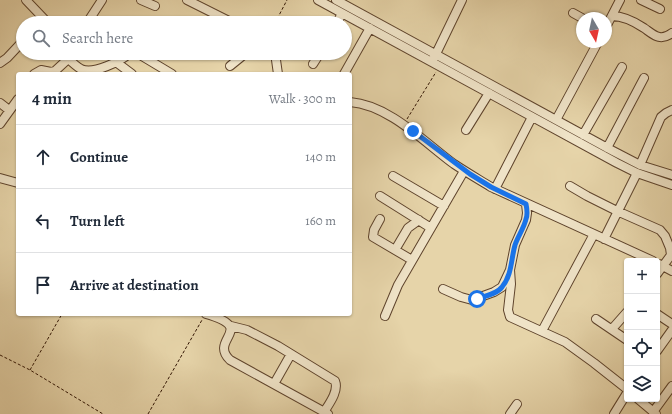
<!DOCTYPE html>
<meta charset="utf-8">
<style>
:root{--surface:#fff;--page:#f6f6f7;--text:#1f2937;--muted:#747a83;--line:#e0e1e3}
body{margin:0;font-family:Alegreya,serif;background:var(--page);color:var(--text)}
.controls{position:absolute;right:12px;bottom:12px;display:grid;overflow:hidden;border-radius:4px;box-shadow:0 1px 3px #0004}
.controls button{width:36px;height:36px;display:grid;place-items:center;padding:0;border:0;border-bottom:1px solid var(--line);background:var(--surface);color:var(--text);font:20px sans-serif}
.compass{position:absolute;left:576px;top:12px;width:36px;height:36px;border-radius:50%;background:var(--surface);box-shadow:0 1px 3px #0004;rotate:171deg}
.stop{position:absolute;width:12px;height:12px;margin:-9px;border:3px solid #1a73e8;border-radius:50%;background:#fff}
.stop.end{background:#1a73e8;border-color:#fff;box-shadow:0 1px 4px #0008}
.list{margin:0;padding:0;list-style:none}
h2{display:flex;justify-content:space-between;align-items:center;height:52px;margin:0;padding:0 16px;font-size:17px}
h2 small{font-size:13px;font-weight:400;color:var(--muted)}
.list li{display:grid;grid-template-columns:26px 1fr auto;gap:12px;align-items:center;box-sizing:border-box;height:64px;padding:0 16px;border-top:1px solid var(--line)}
.list b{display:block;font-size:15px;white-space:nowrap}
.list em{font-size:13px;font-style:normal;color:var(--muted)}
.icon{flex:none;width:22px;height:22px;fill:none;stroke:currentColor;stroke-width:2;stroke-linecap:round;stroke-linejoin:round}
.map{position:relative;flex:none;width:672px;height:414px;overflow:hidden}
.search{position:absolute;background:var(--surface);box-shadow:0 1px 3px #0004;left:16px;top:16px;width:336px;height:44px;display:flex;align-items:center;gap:10px;box-sizing:border-box;padding:0 14px;border-radius:22px;color:var(--muted);font-size:15px}
.panel{position:absolute;background:var(--surface);box-shadow:0 1px 3px #0004;left:16px;top:72px;width:336px;height:244px;border-radius:4px}
.map>svg:first-child{display:block}
</style>
<div class="map">
<svg width="672" height="414" viewBox="0 0 672 414">
<rect width="100%" height="100%" fill="#e6d4a9"/>
<filter id="stains"><feTurbulence type="fractalNoise" baseFrequency=".005" numOctaves="4"/><feColorMatrix values="0 0 0 0 .2 0 0 0 0 .09 0 0 0 0 .02 0 0 0 .5 -.17"/></filter>
<radialGradient id="worn" r=".72"><stop offset=".6" stop-color="#630" stop-opacity="0"/><stop offset="1" stop-color="#630" stop-opacity=".3"/></radialGradient>
<g fill="none" stroke-linecap="round" stroke-linejoin="round">
<g stroke="#5e432c" stroke-width="10">
<path id="minor" d="M26,0L47,22
M141,0L155,6
M187,0L233,23
M318,0L617,163L637,173L672,185
M336,0L611,150L640,165L672,175
M641,0L660,9
M573,13L582,18
M612,16C623,16 635,22 644,28C654,35 660,42 672,33
M45,23L52,21L64,23
M87,23L102,0
M337,23L342,13
M606,27L620,0
M62,53C68,58 74,65 81,69C93,75 121,61 130,53
M137,53L172,74
M275,53L278,74
M434,58L462,0
M116,62L132,74
M0,63L7,58L23,41
M313,64L320,53
M230,66L246,53
M34,74L41,70L51,72L55,71L68,59
M344,74L370,28
M350,102C389,105 424,142 454,164C466,172 478,179 491,187L653,261
M0,103L9,110
M556,120L598,42
M0,124L18,99
M466,130L489,93
M583,135L622,67
M607,148L644,78
M640,165L661,117L666,113L672,110
M393,176L444,206
M0,178L18,183
M570,186L587,196L617,211L660,230L665,236L670,248L671,255L657,274
M495,189L532,117
M380,196L431,228
M380,219L374,230L373,237L412,260
M604,239L637,173
M395,250L408,228L419,220
M659,264L672,271
M510,270L511,284L508,310L510,317L565,342L594,363L627,389
M443,289L461,297L472,300L494,292L502,287L510,270L515,245L526,220L527,213L526,204
M206,314C258,329 208,339 230,360L328,414
M657,314L672,324
M385,316L398,285L464,171
M596,319L627,340
M231,326L247,330L278,346L335,381C339,391 329,404 324,412
M612,329L627,312
M542,331L594,234
M657,351L672,330
M274,384L291,354
M638,399L656,414
M653,412L672,386
M510,414L517,404
M614,414L627,393"/>
</g>
<path stroke="#301302" stroke-width="1" stroke-dasharray="3 2" stroke-linecap="butt" d="M275,23L287,0
M407,119L436,72
M0,355L30,370L103,414
M30,370L62,314
M148,414L202,320"/>
<use href="#minor" stroke="#efe3c7" stroke-width="8"/>
</g>
<g fill="none" stroke-linecap="round" stroke-linejoin="round">
<path stroke="#1a73e8" stroke-width="5" d="M413,131L470,174L491,187L526,204C527,209 528,214 526,219C524,228 518,236 515,245C511,259 512,275 502,287C497,294 485,296 477,299"/>
</g>
<rect width="100%" height="100%" filter="url(#stains)"/>
<rect width="100%" height="100%" fill="url(#worn)"/>
</svg>
<div class="controls">
<button>+</button>
<button>−</button>
<button><svg class="icon" aria-label="locate" viewBox="0 0 24 24"><circle cx="12" cy="12" r="6"/><path d="M12 2v4M12 18v4M2 12h4M18 12h4"/></svg></button>
<button><svg class="icon" aria-label="layers" viewBox="0 0 24 24"><path d="M12 4l9 5-9 5-9-5zM3 14l9 5 9-5"/></svg></button>
</div>
<svg class="compass" viewBox="-18 -18 36 36"><path d="M0-13l5 13h-10z" fill="#e53935"/><path d="M0 13l5-13h-10z" fill="#747a83"/></svg>
<div class="stop" style="left:477px;top:299px"></div>
<div class="stop end" style="left:413px;top:131px"></div>
<div class="search"><svg class="icon" aria-label="search" viewBox="0 0 24 24"><circle cx="10" cy="10" r="6"/><path d="M15 15l6 6"/></svg>Search here</div>
<section class="panel">
<h2>4 min<small>Walk · 300 m</small></h2>
<ul class="list">
<li><svg class="icon" aria-label="ahead" viewBox="0 0 24 24"><path d="M12 20V5M6 11l6-6 6 6"/></svg><div><b>Continue</b></div><em>140 m</em></li>
<li><svg class="icon" aria-label="left" viewBox="0 0 24 24"><path d="M17 20v-9H6M10 6l-5 5 5 5"/></svg><div><b>Turn left</b></div><em>160 m</em></li>
<li><svg class="icon" aria-label="arrive" viewBox="0 0 24 24"><path d="M6 21V4h12l-3 4 3 4H6"/></svg><div><b>Arrive at destination</b></div></li>
</ul>
</section>
</div>
